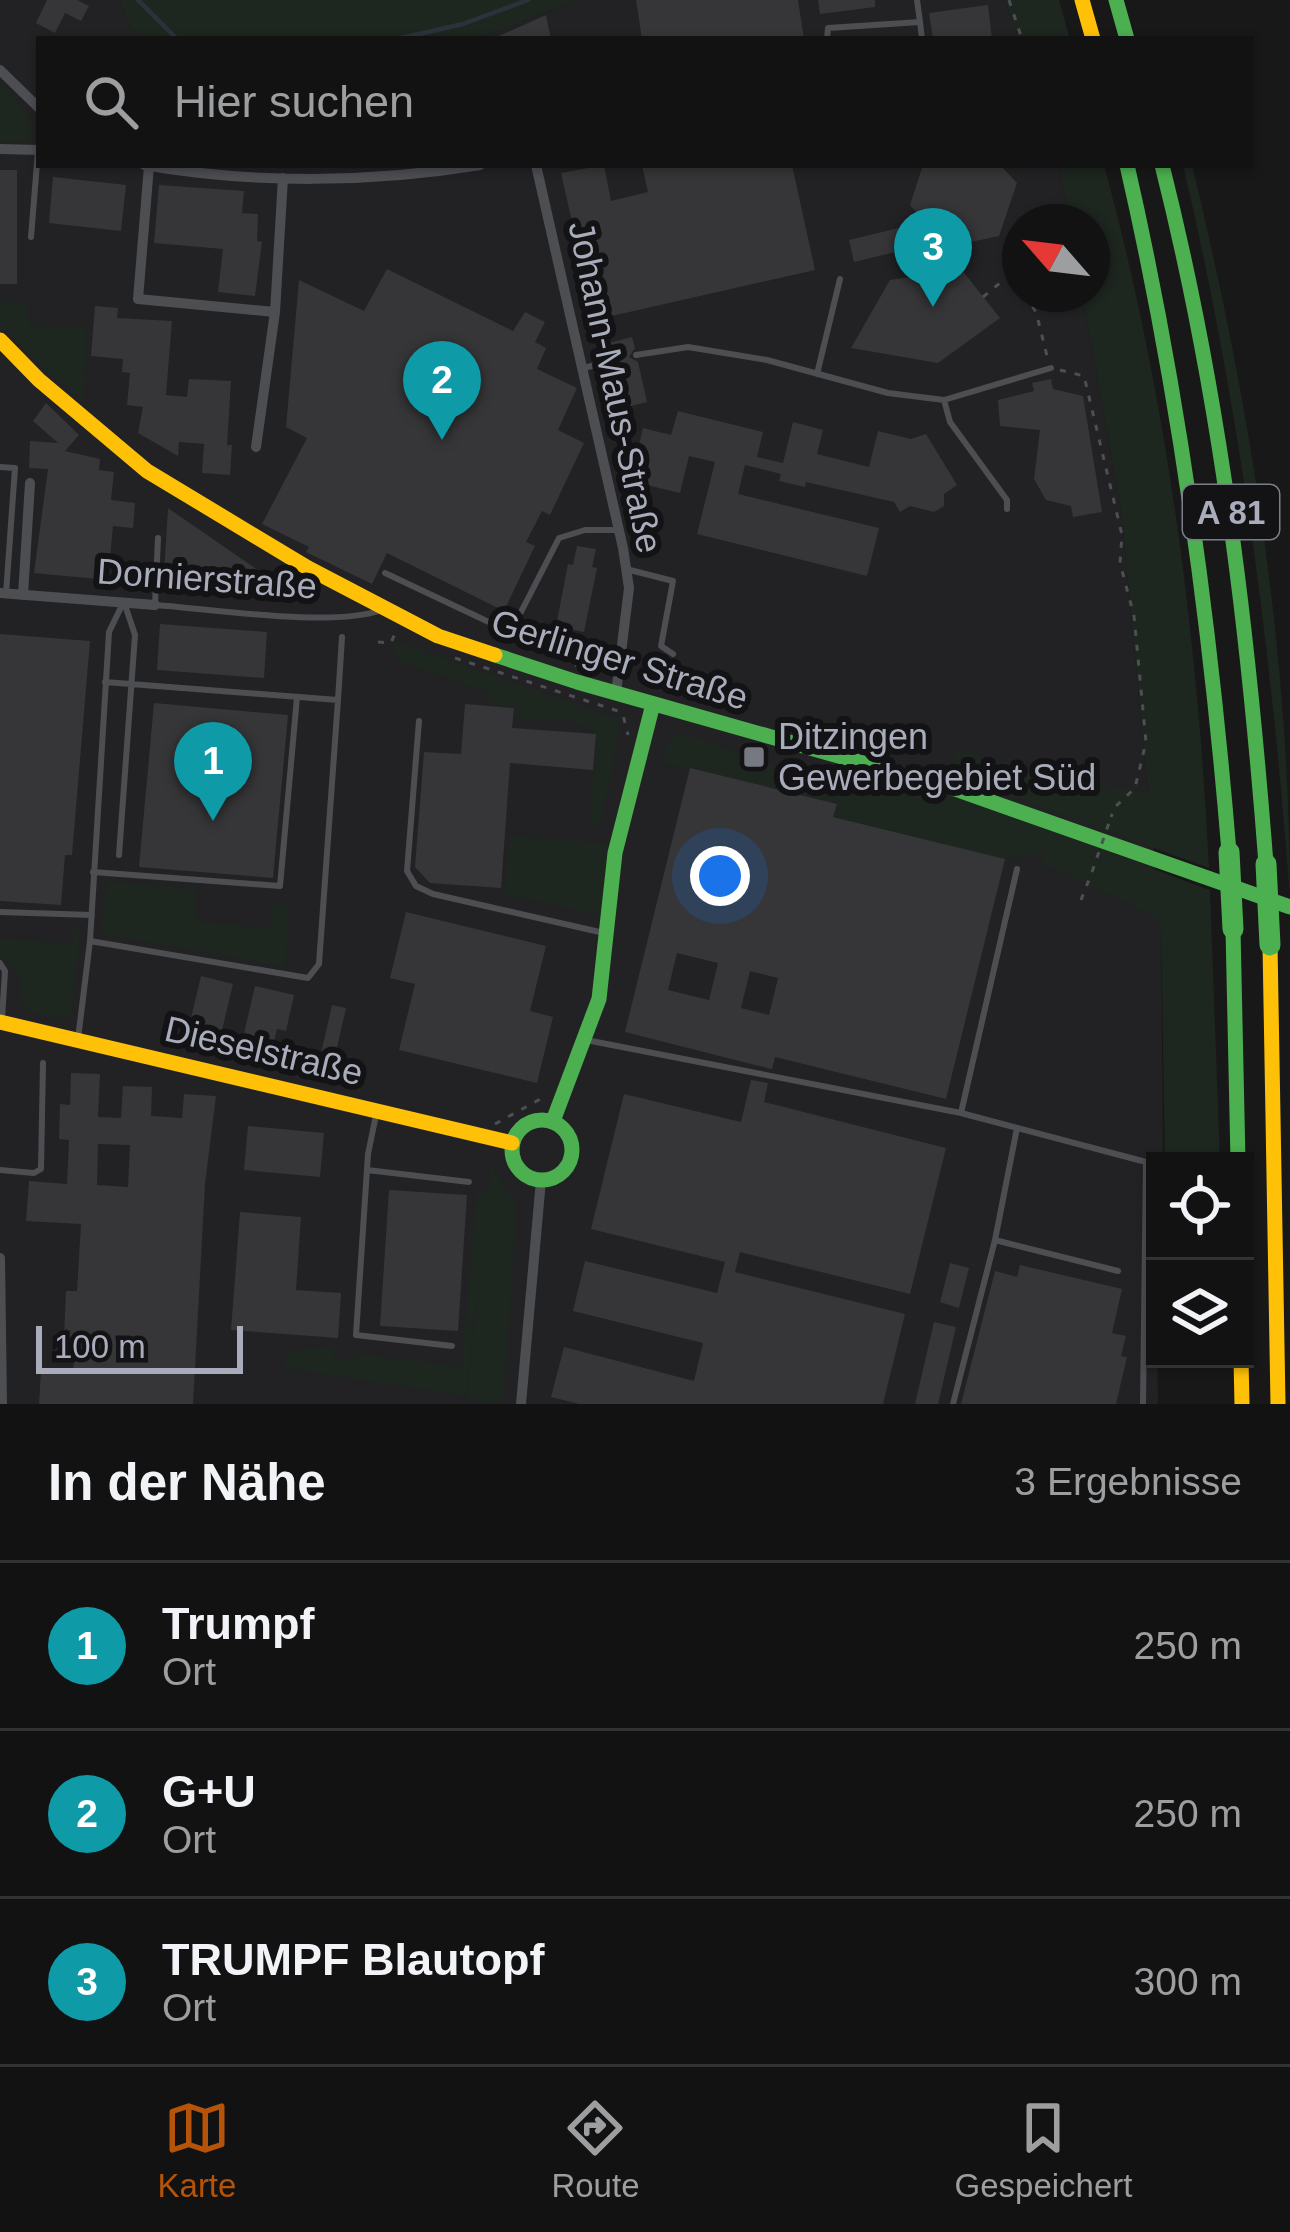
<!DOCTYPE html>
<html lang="de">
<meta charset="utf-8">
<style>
:root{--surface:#121213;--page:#1f2021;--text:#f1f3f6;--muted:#9c9ea0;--line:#313233;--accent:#b45309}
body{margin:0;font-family:Helvetica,sans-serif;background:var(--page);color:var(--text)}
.controls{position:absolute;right:36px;bottom:36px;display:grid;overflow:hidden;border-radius:0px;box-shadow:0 3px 9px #0004}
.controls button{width:108px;height:108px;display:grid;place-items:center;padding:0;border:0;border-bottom:3px solid var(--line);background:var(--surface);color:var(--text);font:60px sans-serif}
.compass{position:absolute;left:1002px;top:204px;width:108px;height:108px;border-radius:50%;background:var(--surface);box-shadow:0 3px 9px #0004;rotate:298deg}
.scale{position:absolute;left:36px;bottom:30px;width:207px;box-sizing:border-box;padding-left:12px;border:6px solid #a9adbb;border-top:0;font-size:33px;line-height:42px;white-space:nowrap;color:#a9adbb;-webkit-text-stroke:9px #131215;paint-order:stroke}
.you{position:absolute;left:720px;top:876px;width:42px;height:42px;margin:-30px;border:9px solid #fff;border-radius:50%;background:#1a73e8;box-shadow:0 0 0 18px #1a73e833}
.badge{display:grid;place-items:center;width:78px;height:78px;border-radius:50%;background:var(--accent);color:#fff;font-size:39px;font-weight:700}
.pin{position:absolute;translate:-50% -99px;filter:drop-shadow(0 3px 6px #0008)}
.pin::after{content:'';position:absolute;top:63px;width:42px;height:36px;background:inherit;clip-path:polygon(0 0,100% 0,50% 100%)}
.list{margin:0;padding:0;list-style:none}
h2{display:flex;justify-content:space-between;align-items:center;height:156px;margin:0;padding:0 48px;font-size:51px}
h2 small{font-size:39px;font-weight:400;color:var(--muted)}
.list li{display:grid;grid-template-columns:78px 1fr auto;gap:36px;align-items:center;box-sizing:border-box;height:168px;padding:0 48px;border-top:3px solid var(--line)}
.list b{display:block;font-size:45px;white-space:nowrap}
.list p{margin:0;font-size:39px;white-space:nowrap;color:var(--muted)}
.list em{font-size:39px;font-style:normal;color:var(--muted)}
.icon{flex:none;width:66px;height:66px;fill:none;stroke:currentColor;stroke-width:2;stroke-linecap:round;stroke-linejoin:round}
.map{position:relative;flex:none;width:1290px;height:1404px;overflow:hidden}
.search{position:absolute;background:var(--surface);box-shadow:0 3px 9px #0004;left:36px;right:36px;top:36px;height:132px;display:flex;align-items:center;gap:30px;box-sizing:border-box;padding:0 42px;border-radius:0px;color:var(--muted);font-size:45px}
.sheet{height:660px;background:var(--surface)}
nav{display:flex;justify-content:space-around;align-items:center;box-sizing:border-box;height:168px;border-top:3px solid var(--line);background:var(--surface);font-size:33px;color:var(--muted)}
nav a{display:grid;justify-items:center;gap:6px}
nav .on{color:var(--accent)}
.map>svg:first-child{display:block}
</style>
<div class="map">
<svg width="1290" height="1404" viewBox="0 0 1290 1404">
<rect width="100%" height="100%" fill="#181819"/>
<path fill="#222225" d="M0,0H119L132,30L150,39H39V165H1059L1069,222H1020V294H1082L1121,510L1161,929L1163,1161H1155L1158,1404H0Z
M579,0H1005L1018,39H477Z"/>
<path fill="#1e2620" d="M119,0H579L477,39H150L132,30Z
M1005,0H1059L1070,39H1018Z
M0,81L33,122L31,141H0Z
M1059,165H1104C1167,397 1197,630 1209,868L997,791L979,779L961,775L952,761L956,752H968L1048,774L1148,793L1121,510L1082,294H1092V222H1069Z
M1183,165H1192C1250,403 1290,652 1290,898C1272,656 1240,406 1183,165Z
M0,301L27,303L29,325L86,328L84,402L36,362L0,323Z
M558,632L602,642L598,656L585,664L556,656Z
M394,641L622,720L600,826L589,825L597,733L569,720H515V707L489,705V693L393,659Z
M678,735C713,738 741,758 774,767L776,762C928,767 1073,841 1210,890L1220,1161H1165L1161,930L1154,916L1044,864L1042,854L1005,859L833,817L836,804L661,762L667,746Z
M510,835L609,844L605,916L504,895Z
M107,881L196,889L197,921L269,928L272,904L290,906L285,968C223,954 162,946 100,933Z
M73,922L80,935L72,1012L62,1019L30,1012L22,1004L19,977L0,953V938L73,943Z
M491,1165L517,1203L504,1398L495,1404L467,1398L483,1237L465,1396L283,1368L287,1352L336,1345L334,1358L352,1361L355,1353L461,1367L477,1190L488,1191Z"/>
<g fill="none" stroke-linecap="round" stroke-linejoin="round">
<path stroke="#2a333c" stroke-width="4.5" d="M138,0L177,39
M397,39L463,24L528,0"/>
</g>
<path fill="#363638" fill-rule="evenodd" d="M47,0H77L89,6L81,21L65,13L55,33L36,23Z
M636,0H798L804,39H642Z
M818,0H875V7L820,14Z
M988,5L992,39H933L929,13Z
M546,15L551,39H492Z
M604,165L611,201L648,192L642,165H792L815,270L594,320L561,173Z
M923,165H1000L1017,183L999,236L947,247L910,205Z
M0,170H17V284H0Z
M53,177L126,185L121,231L49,223Z
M159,185L244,191L242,213L258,214L257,241L262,242L255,296L218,292L223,249L154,243Z
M907,226L912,248L854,262L849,240Z
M387,269L513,331L525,312L545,322L535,342L546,348L537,369L577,388L558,430L584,443L550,515L542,511L526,542L535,546L504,611L387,553L372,584L306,552L309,547L262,524L307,438L286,427L299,280L364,311Z
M961,269L1000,318L938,363L851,348L890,280Z
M95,306L118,308L117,318L172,321L166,395L187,397L189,379L231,381L227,445H232L230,475L202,473L204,444L179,442L178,456L138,433L143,407L127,405L130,373L122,372L123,359L91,356Z
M632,337L635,348L629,357L638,362L647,402L623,408L614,368L620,360L611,354L609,343Z
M1051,379L1053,389L1083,396L1102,512L1073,517L1071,506L1046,500L1034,479L1040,430L1000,426L998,400L1034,391L1032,383Z
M46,403L79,435L65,451L100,459L99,470L114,472L111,500L135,503L133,528L113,526L108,580L34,573L48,469L29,468L30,441L58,443L33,421Z
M678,411L763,432L757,457L783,463L793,422L823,430L817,454L869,467L878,431L911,439L926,434L957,485L944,494V506L934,512L910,506L900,512L894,502L806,482L805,487L779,481L781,474L745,465L738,494L879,528L867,576L697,534L715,462L689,456L680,493L630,481L643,428L671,435Z
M168,508L265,575V587L256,586L255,596L163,590Z
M577,546L596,549L592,567L597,568L584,632L556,626L568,564L573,565Z
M160,624L267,632L264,678L157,670Z
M0,634L90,641L72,855H65L61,905L0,901Z
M154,703L288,715L273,878L139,867Z
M465,704L514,708L512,728L596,734L593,770L510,763L501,888L430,883L415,867L424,752L461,754Z
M690,768L837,804L833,817L1005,859L946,1099L775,1057L772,1069L755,1065L625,1032ZM677,953L718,963L709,1000L668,990ZM750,971L778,978L769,1015L741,1008Z
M406,912L546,946L530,1011L553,1017L537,1083L399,1050L415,984L390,978Z
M201,976L233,984L219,1043L187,1035Z
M255,986L294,995L286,1031L277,1029L269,1062L239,1055Z
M332,1005L346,1008L331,1074L317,1071Z
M71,1073L100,1074L98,1117L121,1118L123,1086L152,1087L151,1116L182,1118L184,1094L216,1096L205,1184L193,1404H39L41,1371L73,1373L75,1337H64L66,1291H77L81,1224L26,1221L29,1181L67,1184L69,1140L59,1139L60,1104L70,1105ZM98,1144L130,1145L128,1187L97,1185Z
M751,1080L768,1083L764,1102L946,1148L910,1294L740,1252L735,1272L905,1314L883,1404H579L551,1397L564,1347L694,1381L703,1343L573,1311L585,1261L717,1293L725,1262L591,1229L624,1094L741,1122Z
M248,1126L324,1133L320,1177L244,1170Z
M389,1190L467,1195L458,1331L380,1326Z
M240,1212L301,1217L296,1290L341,1293L338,1338L231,1330Z
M950,1263L969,1268L959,1308L940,1302Z
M1020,1265L1122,1289L1112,1333L1126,1336L1121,1356L1127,1357L1116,1404H961L995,1271L1017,1277Z
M934,1322L956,1327L938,1404H915Z"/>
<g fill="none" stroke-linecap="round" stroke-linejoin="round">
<path stroke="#4e4f53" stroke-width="3" stroke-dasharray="6 9" stroke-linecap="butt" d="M1009,0L1022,39
M1024,294L1036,312L1047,356
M983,297L1000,283L1018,277
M1060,370L1084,376L1122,535L1120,563L1134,616L1146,742L1135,788L1115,807L1111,817
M378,642L391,643L396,631
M455,658L618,711L623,715L628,735
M634,661L637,662L642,684
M575,665L589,669L606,657
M1081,900L1092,872
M495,1124L544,1097"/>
<path stroke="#4c4e52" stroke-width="6" d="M917,0L920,22
M827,39L828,28L920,22L922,39
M31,237L38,151
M636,355L688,347L767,360L888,393L944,400L1051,368
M583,368L613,361
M817,374L840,279
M944,400L950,422L1007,500V509
M0,467L15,468L6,594
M158,538L155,605C214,609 330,628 382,610
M626,569L673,581L661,646L673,654
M385,573L493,624L514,621L521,612L559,538L585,530H619
M338,700L342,637
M419,721L407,871L416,886L433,894L604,933
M119,855L135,635L125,605
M1017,869L961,1113L1146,1162L1143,1404
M93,872L280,886L297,697
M0,912L92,915
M90,941L109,632L124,601
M0,963L5,971L2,1019
M78,1039L90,941L308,978L319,964L338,700L105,682
M586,1040L961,1113
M376,1115L368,1154L356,1335L452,1346
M0,1170L34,1173L41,1169L43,1063
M367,1170L469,1182
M995,1240L1118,1271
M953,1404L995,1240L1017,1128"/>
<path stroke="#4c4e52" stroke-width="10" d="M0,70L39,108
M0,149L39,150
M144,165C252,184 372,183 480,165
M536,165L623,548L629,588L616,693
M149,166L138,299L275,312
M256,447L275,312L283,178
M0,593L155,605
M23,595L30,483
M0,1258L2,1404
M521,1404L541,1180"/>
<path stroke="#4caf50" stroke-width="15" d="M1116,0L1127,39
M1127,165C1179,392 1210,620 1229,852
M1162,165C1220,395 1248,628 1266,864
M495,655L577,682L955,789L1290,907
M1233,929L1238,1161
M512 1150a30 30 0 1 1 60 0a30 30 0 1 1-60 0Z
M553,1121L599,999L615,853L653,704"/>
<path stroke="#ffc107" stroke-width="15" d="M1082,0L1093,39
M0,340L39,380L147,471L308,568L438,636L495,655
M1270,945L1278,1404
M0,1022L512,1143
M1241,1359L1242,1404"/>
<path stroke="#4e4f53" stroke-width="3" stroke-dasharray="6 9" stroke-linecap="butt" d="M1092,872L1111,817"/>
<path stroke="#4caf50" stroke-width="21" d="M1229,852L1233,929
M1266,864L1270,945"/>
</g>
<rect fill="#767982" stroke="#131215" stroke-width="4.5" x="742" y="745" width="24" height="24" rx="6"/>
<g text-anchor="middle" stroke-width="12" stroke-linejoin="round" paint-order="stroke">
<rect fill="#131215" stroke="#7c7e89" stroke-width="3" x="1183" y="485" width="96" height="54" rx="9"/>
<g font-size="33" font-weight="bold" fill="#a9adbb">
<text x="1231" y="524">A 81</text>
</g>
<g font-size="36" fill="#a9adbb" stroke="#131215">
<text transform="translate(616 387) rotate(78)" y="13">Johann-Maus-Straße</text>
<text transform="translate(207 578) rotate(4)" y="13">Dornierstraße</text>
<text transform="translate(620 659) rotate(17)" y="13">Gerlinger Straße</text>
<text transform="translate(264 1050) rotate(13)" y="13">Dieselstraße</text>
</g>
<g font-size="36" fill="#a9adbb" stroke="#131215" text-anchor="start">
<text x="778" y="749">Ditzingen<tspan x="778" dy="41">Gewerbegebiet Süd</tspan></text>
</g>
</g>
</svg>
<div class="controls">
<button><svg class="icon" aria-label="locate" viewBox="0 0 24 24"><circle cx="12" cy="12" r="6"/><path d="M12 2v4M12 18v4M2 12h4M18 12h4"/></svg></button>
<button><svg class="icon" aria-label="layers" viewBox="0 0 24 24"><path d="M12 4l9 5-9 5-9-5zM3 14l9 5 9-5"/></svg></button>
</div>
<svg class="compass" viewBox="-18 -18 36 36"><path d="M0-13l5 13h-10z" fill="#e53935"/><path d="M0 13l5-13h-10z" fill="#9c9ea0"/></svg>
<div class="scale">100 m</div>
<div class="you"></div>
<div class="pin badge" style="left:213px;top:821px;background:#0f9aa8">1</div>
<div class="pin badge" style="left:442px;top:440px;background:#0f9aa8">2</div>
<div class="pin badge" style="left:933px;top:307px;background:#0f9aa8">3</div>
<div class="search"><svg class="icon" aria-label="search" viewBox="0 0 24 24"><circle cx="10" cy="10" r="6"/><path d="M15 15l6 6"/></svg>Hier suchen</div>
</div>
<section class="sheet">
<h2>In der Nähe<small>3 Ergebnisse</small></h2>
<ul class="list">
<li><span class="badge" style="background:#0f9aa8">1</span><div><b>Trumpf</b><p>Ort</p></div><em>250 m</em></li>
<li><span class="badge" style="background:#0f9aa8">2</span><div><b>G+U</b><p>Ort</p></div><em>250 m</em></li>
<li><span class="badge" style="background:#0f9aa8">3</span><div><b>TRUMPF Blautopf</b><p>Ort</p></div><em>300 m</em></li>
</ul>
</section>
<nav>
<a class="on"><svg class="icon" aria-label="map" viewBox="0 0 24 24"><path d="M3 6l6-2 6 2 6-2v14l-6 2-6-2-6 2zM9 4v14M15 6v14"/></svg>Karte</a>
<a><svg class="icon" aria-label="directions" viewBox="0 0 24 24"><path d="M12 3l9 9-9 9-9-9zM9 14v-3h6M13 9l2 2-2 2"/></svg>Route</a>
<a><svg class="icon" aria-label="saved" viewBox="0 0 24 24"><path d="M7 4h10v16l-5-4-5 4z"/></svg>Gespeichert</a>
</nav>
